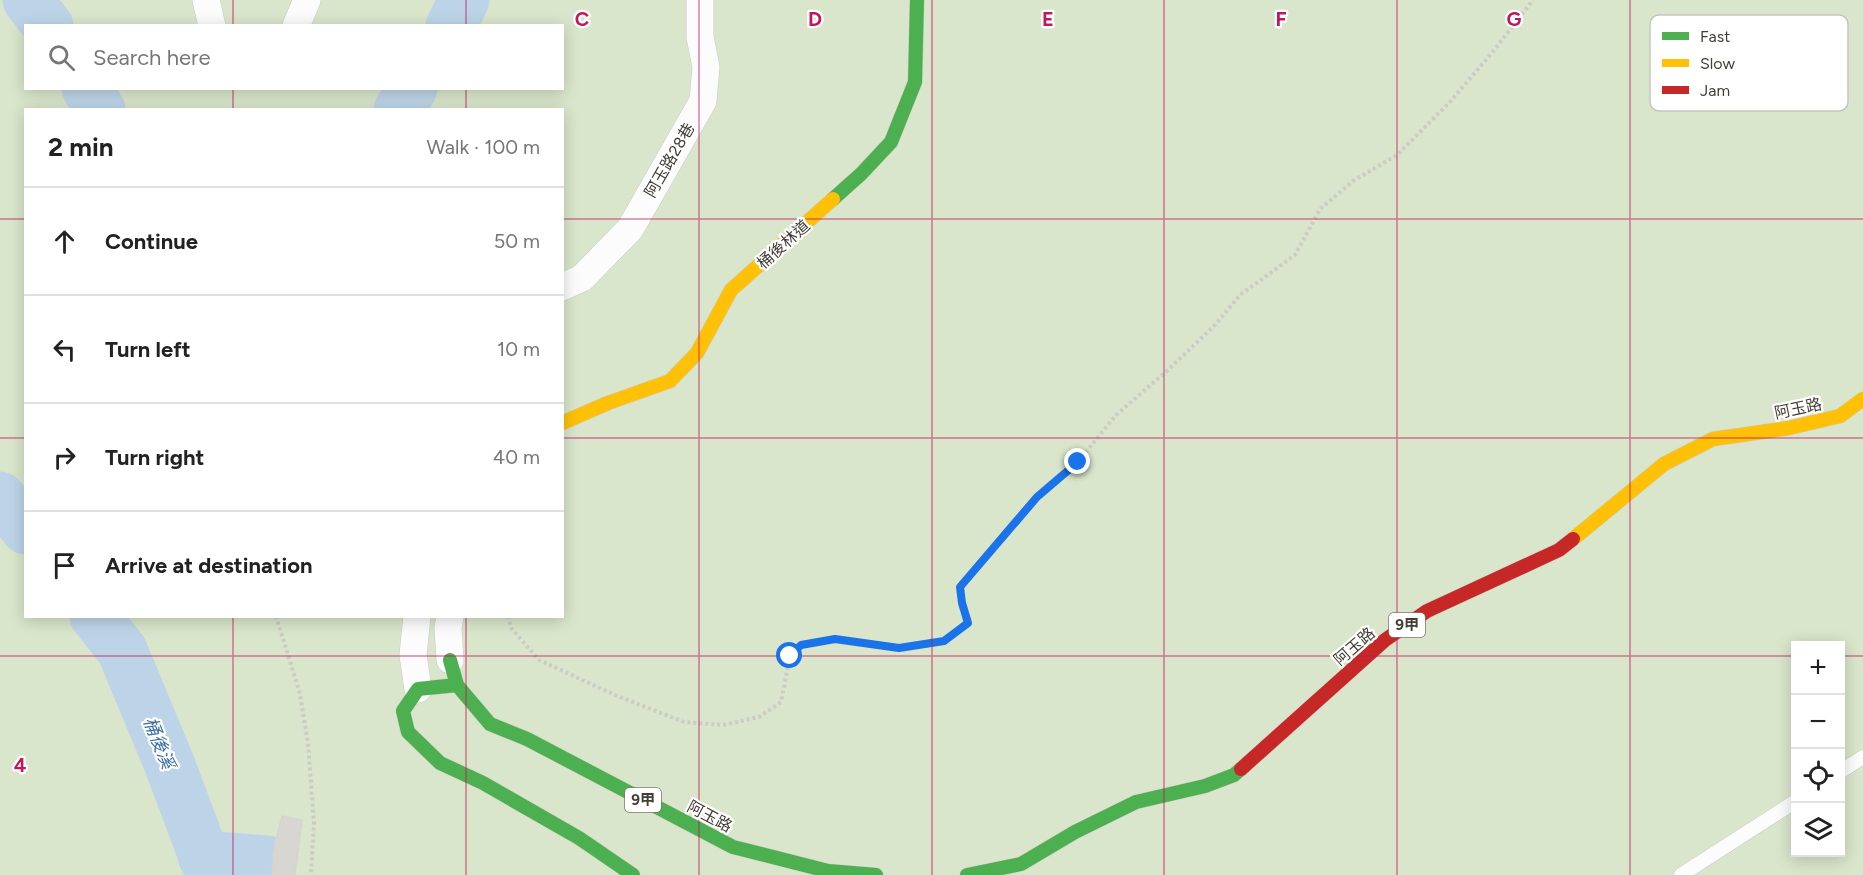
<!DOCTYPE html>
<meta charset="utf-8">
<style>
:root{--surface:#fff;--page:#f2f2f2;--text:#222;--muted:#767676;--line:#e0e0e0}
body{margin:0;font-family:Figtree,"Noto Sans TC",sans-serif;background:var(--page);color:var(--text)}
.controls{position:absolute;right:18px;bottom:18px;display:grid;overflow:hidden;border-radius:0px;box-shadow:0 3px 15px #0003}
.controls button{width:54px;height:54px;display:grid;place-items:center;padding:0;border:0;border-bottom:2px solid var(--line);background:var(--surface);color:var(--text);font:30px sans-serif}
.stop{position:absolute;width:18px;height:18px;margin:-14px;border:4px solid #1a73e8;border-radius:50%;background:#fff}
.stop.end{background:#1a73e8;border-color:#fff;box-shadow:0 2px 6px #0008}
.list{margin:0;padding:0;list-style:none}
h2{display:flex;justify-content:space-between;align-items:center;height:78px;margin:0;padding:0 24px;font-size:26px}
h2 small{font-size:20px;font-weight:400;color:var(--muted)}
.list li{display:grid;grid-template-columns:39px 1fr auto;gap:18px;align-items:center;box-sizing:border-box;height:108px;padding:0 24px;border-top:2px solid var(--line)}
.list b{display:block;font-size:22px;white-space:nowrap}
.list em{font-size:20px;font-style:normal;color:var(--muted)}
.icon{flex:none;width:33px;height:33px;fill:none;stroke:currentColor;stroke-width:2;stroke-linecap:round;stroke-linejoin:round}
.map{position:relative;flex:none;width:1863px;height:875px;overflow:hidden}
.search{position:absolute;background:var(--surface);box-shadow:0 3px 15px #0003;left:24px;top:24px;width:540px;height:66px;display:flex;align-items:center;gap:15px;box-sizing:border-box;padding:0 21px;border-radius:0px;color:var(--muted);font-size:22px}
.panel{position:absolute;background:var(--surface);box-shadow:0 3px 15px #0003;left:24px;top:108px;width:540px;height:510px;border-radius:0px}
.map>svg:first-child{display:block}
</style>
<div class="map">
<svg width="1863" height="875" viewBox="0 0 1863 875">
<rect width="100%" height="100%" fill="#eeede9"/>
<path fill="#d9e6cb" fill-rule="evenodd" d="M0,0H1863V875H0ZM26,26H562V88H26ZM26,110H562V616H26ZM1796,646H1840V852H1796Z"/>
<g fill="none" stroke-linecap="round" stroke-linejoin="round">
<path stroke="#bdd4e8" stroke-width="51" d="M28,0L48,26
M451,26L464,0
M87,88L100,110
M399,110L412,88
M0,497L26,529
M95,616L122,650L169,763L211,875
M203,856L267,861"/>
</g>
<path fill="#d7d6d1" stroke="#d6d4cf" stroke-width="1.5" d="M282,816L302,820L295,875H272L275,843Z"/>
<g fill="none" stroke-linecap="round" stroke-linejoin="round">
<g stroke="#cccac6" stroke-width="15">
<path id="lane" d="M1840,772L1863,757
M1681,875L1796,801"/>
</g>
<g stroke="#cccac6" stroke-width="28">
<path id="street" d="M206,0L212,26
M296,26L307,0
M562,287L582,278L630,229L703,101L706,67L700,37V0
M417,616L413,655L418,689
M450,660L448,628L450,616"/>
</g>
<g stroke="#cccac0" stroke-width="15">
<path id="fast" d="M833,199L861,174L891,142L915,82L917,0
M450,660L457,685L490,724L527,739L733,847L828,871L876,875
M457,685L418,689L403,711L408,732L440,763L483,783L579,838L633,875
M967,875L1021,864L1075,832L1136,802L1205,786L1234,775L1241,769"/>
</g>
<g stroke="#cccac0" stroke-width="15">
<path id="slow" d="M562,423L608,403L670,381L697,353L731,290L833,199
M1573,539L1664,464L1713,439L1789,428L1840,416L1863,399"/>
</g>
<g stroke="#cccac0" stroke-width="15">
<path id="jam" d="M1241,769L1385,640L1427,611L1559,550L1573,539"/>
</g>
<path stroke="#cccbc6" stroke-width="4" stroke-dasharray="3 3" stroke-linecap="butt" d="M276,616L300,694L308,743L314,823L311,875
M508,616L511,628L539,660L615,695L684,722L723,725L759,717L781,702L790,656L801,645L835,639L899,648L944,641L968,623L962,603L960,587L1037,497L1078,462L1116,415L1168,370L1215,325L1240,295L1295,255L1320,209L1353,181L1397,155L1449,103L1491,54L1533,0"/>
<use href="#lane" stroke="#fcfcfc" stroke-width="14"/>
<use href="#street" stroke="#fcfcfc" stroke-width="27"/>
<use href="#fast" stroke="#4caf50" stroke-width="14"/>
<use href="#slow" stroke="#ffc107" stroke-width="14"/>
<use href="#jam" stroke="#c62828" stroke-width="14"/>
</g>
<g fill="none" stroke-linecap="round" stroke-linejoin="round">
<path stroke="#1a73e8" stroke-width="8" d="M790,656L801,645L835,639L899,648L944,641L968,623L962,603L960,587L1037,497L1078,462"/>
</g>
<path fill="none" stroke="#c2185b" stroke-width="1.5" stroke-opacity="0.55" d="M233,0V26M466,0V26M699,0V875M932,0V875M1164,0V875M1397,0V875M1630,0V875M233,88V110M466,88V110M0,219H26M562,219H1863M0,438H26M562,438H1863M233,616V875M466,616V875M0,656H1796M1840,656H1863"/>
<g text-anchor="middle" stroke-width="4.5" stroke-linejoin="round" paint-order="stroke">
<g fill="#fff" stroke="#7b7972" stroke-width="1.5">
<rect x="1389" y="613" width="36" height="24" rx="4.5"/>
<rect x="625" y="788" width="36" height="24" rx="4.5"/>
</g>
<g font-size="15" font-weight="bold" fill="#433f36">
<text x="1407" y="630">9甲</text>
<text x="643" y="805">9甲</text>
</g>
<g font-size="16" fill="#433f36" stroke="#fff">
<text transform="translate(669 160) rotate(-60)" y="6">阿玉路28巷</text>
<text transform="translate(783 244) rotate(-42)" y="6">桶後林道</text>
<text transform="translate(1798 408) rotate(-12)" y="6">阿玉路</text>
<text transform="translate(1354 646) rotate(-41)" y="6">阿玉路</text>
<text transform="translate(710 816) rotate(28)" y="6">阿玉路</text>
</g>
<g font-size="18" font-style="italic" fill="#3b6fa2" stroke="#fff">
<text transform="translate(159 743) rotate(68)" y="6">桶後溪</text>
</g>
</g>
<rect x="1650" y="15" width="198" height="96" rx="9" fill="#fff" stroke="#c7c5c3" stroke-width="1.5"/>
<rect x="1662" y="32" width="27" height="8" fill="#4caf50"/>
<rect x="1662" y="59" width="27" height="8" fill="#ffc107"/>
<rect x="1662" y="86" width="27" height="8" fill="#c62828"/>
<g font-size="16" fill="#433f36">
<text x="1700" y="42">Fast</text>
<text x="1700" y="69">Slow</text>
<text x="1700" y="96">Jam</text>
</g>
<g font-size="20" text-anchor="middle" font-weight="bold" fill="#c2185b" stroke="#fff" stroke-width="4.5" stroke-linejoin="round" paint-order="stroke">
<text x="582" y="26">C</text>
<text x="815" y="26">D</text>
<text x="1048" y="26">E</text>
<text x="1281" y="26">F</text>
<text x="1514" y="26">G</text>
<text x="20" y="772">4</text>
</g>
</svg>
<div class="controls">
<button>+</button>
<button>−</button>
<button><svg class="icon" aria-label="locate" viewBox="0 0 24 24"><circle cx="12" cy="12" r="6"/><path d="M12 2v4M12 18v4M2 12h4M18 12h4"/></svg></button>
<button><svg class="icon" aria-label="layers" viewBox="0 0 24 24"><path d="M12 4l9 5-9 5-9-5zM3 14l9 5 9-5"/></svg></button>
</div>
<div class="stop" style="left:790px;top:656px"></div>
<div class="stop end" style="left:1078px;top:462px"></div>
<div class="search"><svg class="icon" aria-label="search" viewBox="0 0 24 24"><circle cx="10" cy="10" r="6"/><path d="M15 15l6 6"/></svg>Search here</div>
<section class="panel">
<h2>2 min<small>Walk · 100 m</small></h2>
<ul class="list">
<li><svg class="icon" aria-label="ahead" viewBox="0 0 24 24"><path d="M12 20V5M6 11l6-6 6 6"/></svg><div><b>Continue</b></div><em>50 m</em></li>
<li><svg class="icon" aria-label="left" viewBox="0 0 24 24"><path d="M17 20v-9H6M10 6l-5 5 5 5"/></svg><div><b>Turn left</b></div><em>10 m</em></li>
<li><svg class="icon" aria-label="right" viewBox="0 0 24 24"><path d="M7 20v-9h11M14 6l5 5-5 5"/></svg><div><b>Turn right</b></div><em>40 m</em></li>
<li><svg class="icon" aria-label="arrive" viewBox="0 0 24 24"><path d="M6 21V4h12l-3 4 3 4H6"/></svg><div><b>Arrive at destination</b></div></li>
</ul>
</section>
</div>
